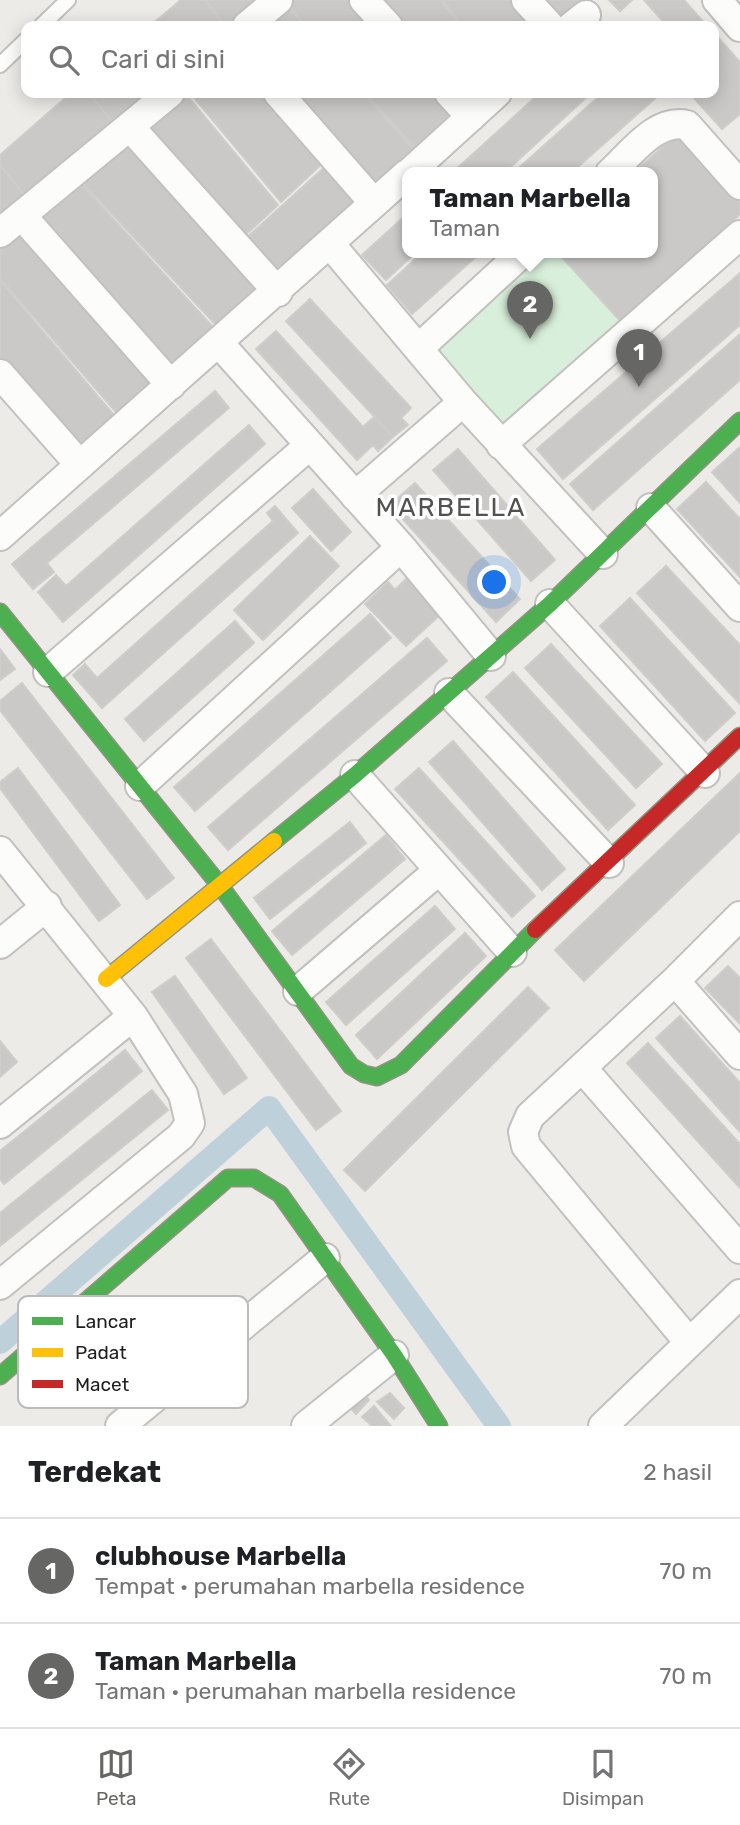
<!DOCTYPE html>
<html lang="id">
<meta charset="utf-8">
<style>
:root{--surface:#fff;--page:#f6f6f6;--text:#202124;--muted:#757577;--line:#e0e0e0;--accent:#666664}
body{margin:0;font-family:Rubik,sans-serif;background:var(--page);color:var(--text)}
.you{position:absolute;left:495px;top:583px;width:24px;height:24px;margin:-18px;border:5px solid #fff;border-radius:50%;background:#1a73e8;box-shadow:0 0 0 10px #1a73e833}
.badge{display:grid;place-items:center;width:46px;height:46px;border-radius:50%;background:var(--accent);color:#fff;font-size:23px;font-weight:700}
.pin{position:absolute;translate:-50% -58px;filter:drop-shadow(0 2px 4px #0008)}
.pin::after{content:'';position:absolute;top:37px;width:24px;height:21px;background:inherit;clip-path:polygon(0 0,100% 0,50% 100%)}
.popup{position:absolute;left:402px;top:167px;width:256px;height:91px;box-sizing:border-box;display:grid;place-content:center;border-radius:14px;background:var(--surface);filter:drop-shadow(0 2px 5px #0005);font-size:23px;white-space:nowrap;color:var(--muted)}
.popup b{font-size:26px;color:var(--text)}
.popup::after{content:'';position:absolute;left:50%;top:100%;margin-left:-14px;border:14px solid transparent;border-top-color:var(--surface)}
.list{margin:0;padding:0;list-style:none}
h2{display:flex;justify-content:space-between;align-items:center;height:91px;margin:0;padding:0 28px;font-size:30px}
h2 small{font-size:23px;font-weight:400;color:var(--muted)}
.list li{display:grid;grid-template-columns:46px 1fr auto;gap:21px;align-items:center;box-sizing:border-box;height:105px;padding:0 28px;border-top:2px solid var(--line)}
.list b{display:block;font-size:26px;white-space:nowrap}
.list p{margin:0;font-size:23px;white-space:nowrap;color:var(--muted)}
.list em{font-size:23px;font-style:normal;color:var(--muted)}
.icon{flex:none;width:38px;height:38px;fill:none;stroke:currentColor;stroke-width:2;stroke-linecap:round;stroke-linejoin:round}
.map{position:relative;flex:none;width:740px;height:1426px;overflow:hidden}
.search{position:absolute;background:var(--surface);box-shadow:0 4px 18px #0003;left:21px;right:21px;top:21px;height:77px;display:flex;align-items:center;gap:18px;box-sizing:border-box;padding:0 24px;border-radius:14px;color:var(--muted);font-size:26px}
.sheet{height:301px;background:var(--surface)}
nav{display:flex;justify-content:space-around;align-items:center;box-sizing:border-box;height:98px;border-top:2px solid var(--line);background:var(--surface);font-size:19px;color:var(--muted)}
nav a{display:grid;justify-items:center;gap:4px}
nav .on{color:var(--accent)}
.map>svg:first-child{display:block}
</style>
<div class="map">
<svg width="740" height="1426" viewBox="0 0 740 1426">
<rect width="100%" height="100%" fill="#ecebe7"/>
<path fill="#d8efdb" d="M544,253H558L624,325L502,432L436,353Z"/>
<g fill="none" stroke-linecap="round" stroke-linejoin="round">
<path stroke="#bed1db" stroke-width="24" d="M0,1342L269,1108L499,1426"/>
</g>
<path fill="#cac9c7" stroke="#cfcdc9" stroke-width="2" d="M181,0H205L225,26H150Z
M205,0H263L231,26H225Z
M289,0H351L374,26H307L286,3Z
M376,0H440L462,26H399Z
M442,0H513L535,26H464Z
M539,0H583L558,21Z
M609,0H632L620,11Z
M644,0H684L707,26H667Z
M284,3L305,26H259Z
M714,33L740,62V114L722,129L694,98L700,93H714Z
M71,93H88L116,126L28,199L0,165V155Z
M88,93H155L116,126Z
M181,93H185L278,205L241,239L143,127Z
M190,93H265L326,160L281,202Z
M289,93H363L413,149L371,186Z
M365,93H433L453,115L415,148Z
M540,93H591L504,173H452Z
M603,93H661L571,173H513Z
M679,132L740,200V214L624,325L558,253H652V173H634Z
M130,140L259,285L216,325L81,181Z
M328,164L356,200L275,276L243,241Z
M0,165L28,199L0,222Z
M81,184L213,327L173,365L40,220Z
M407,214V253H415L386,280L362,255Z
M17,230L157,384L121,418L0,278V244Z
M422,253H480L412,314L387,285Z
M740,273V325L563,479L537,449Z
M0,281L118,420L78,454L0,362Z
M310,299L411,408L401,418L408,425L393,437L286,321Z
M276,331L363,427L374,417L393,437L378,451L373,445L357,460L256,349Z
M740,334V380L593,510L570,484Z
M215,391L229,408L47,563L54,572L33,589L12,564Z
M249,425L265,444L63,622L38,592L56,575L66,586Z
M740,447V503L712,472Z
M458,449L555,560L531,581L433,470Z
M706,482L740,519V577L677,509Z
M415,483L520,599L496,622L390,505Z
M313,489L351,532L331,551L292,508Z
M275,506L298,533L102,708L73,675L85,664L97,678L273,521L267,513Z
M310,536L339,566L263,640L234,610Z
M666,566L740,645V704L637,593Z
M407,578L441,614L406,646L365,604L388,582L395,590Z
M630,598L735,713L705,741L600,626Z
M370,614L391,638L195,811L174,787Z
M235,621L254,643L144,741L125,719Z
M427,638L447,661L228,850L208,827Z
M551,644L662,764L636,788L525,668Z
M0,649L15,669L0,680Z
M513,672L635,805L608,830L486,697Z
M22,683L174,878L147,899L0,710V701Z
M453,741L565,869L542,890L429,762Z
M18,768L120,905L99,921L0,788V782Z
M419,768L535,896L512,917L395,789Z
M740,773V831L584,981L555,950Z
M350,822L366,843L270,919L254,898Z
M386,835L405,859L292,955L272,931Z
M435,906L455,929L346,1025L326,1002Z
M465,933L486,956L377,1059L356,1035Z
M211,939L341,1111L316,1130L186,958Z
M728,966L740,978V1024L705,988Z
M175,976L247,1078L224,1094L152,992Z
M528,987L549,1008L365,1191L344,1170Z
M680,1016L740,1083V1132L656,1038Z
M0,1041L17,1062L0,1077Z
M648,1043L740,1144V1188L627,1063Z
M125,1050L142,1071L4,1184L0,1179V1151Z
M152,1090L168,1110L0,1246V1213Z
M362,1390L369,1400L356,1414L346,1403Z
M390,1393L404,1408L394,1419L377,1402Z
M374,1406L390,1425L372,1426L362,1417Z"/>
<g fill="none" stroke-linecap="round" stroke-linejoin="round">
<g stroke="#c2c1bf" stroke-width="18">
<path id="lane" d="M41,26L68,0
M0,65L26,40"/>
</g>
<g stroke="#c2c1bf" stroke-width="32">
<path id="street" d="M364,0L388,26
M526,0L550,26
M717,0L740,27
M247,26L278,0
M572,26L586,15
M278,93L374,203
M449,93L471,117
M130,127L278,292
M409,173L497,93
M610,173C631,154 656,118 687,125L740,185
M22,216L171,385
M0,233L170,93
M331,245L463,402L603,554
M218,342L401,547L491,656
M419,348L522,253
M0,374L80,465
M501,445L740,235
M355,496L463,402
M651,508L740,607
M0,536L407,174
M550,604L705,773
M48,672L310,445
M449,693L609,863
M355,775L512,952
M140,786L401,547
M0,851L133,1016L183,1094L190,1123L181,1136L0,1285
M0,944L47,906
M675,981L740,1055
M298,991L439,870
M583,1069L740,1249
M0,1124L133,1016
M688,1341L526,1146L523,1132L530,1116L675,981L740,916
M120,1426L325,1258
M306,1426L394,1355
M603,1426L740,1294"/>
</g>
<g stroke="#909481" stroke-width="19">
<path id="fast" d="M0,612L221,887L351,1066L364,1074L377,1077L401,1065L535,930
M274,841L355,775L550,604L740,421
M0,1376L228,1178H254L280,1194L394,1355L439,1426"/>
</g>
<g stroke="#909481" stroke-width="19">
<path id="slow" d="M106,979L274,841"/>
</g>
<g stroke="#909481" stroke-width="19">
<path id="jam" d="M535,930L740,736"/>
</g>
<use href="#lane" stroke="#fcfcfb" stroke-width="14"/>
<use href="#street" stroke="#fcfcfb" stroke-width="28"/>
<use href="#fast" stroke="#4caf50" stroke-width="16"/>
<use href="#slow" stroke="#ffc107" stroke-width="16"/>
<use href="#jam" stroke="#c62828" stroke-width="16"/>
</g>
<g text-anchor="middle" stroke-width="7" stroke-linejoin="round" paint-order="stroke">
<g font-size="26" letter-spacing="2" fill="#515151" stroke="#fff">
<text x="451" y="516">MARBELLA</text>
</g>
</g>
<rect x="18" y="1296" width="230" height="112" rx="10" fill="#fff" stroke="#bcbcbc" stroke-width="2"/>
<rect x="32" y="1317" width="31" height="8" fill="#4caf50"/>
<rect x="32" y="1348" width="31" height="9" fill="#ffc107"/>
<rect x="32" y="1380" width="31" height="8" fill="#c62828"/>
<g font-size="19" fill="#1e1e1e">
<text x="75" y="1328">Lancar</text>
<text x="75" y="1359">Padat</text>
<text x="75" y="1391">Macet</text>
</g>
</svg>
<div class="you"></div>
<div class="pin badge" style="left:639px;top:387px">1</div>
<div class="pin badge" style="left:530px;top:339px">2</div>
<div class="popup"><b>Taman Marbella</b>Taman</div>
<div class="search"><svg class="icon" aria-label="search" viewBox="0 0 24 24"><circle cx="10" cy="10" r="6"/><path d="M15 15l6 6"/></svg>Cari di sini</div>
</div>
<section class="sheet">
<h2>Terdekat<small>2 hasil</small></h2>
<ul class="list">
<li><span class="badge">1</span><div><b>clubhouse Marbella</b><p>Tempat · perumahan marbella residence</p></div><em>70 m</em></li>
<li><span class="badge">2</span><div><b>Taman Marbella</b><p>Taman · perumahan marbella residence</p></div><em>70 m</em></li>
</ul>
</section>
<nav>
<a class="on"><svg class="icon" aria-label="map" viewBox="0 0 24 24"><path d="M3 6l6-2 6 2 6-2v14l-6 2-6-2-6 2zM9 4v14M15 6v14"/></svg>Peta</a>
<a><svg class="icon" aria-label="directions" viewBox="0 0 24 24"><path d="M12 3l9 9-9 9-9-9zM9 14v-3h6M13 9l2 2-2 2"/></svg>Rute</a>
<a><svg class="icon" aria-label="saved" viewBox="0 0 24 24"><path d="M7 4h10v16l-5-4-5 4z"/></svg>Disimpan</a>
</nav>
